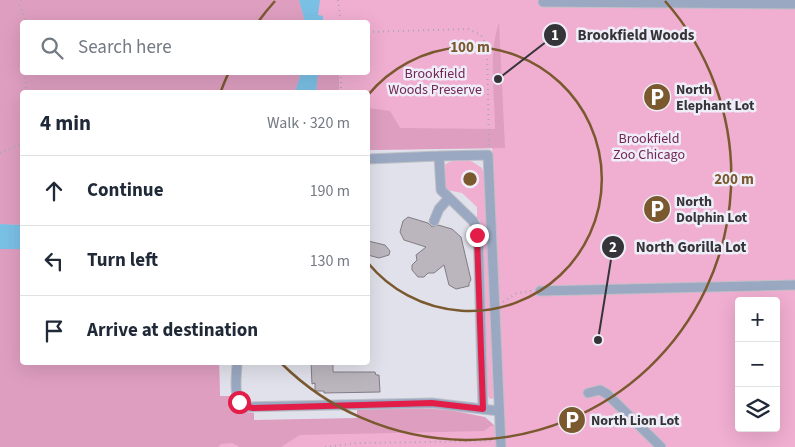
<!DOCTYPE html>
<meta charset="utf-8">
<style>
:root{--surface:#fff;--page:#f2f2f3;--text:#1f2937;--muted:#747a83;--line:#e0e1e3}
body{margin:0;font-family:"Source Sans 3",sans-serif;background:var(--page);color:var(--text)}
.controls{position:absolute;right:15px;bottom:15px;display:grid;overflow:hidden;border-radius:5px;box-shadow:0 5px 20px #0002}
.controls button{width:45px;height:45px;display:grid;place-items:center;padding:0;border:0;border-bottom:1px solid var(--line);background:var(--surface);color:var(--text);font:25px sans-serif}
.stop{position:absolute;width:15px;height:15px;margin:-11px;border:4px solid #e11d48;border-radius:50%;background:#fff}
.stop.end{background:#e11d48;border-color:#fff;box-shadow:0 1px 5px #0008}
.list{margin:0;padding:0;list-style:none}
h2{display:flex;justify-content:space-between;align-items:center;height:65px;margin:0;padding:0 20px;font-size:21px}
h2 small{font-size:16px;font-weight:400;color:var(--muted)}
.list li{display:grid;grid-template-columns:32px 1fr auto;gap:15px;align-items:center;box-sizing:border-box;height:70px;padding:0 20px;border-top:1px solid var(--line)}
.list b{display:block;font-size:19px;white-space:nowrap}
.list em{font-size:16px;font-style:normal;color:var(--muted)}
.icon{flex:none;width:28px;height:28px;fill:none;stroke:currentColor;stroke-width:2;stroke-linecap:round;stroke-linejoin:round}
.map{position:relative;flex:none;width:795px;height:447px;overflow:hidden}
.search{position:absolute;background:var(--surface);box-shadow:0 5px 20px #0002;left:20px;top:20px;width:350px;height:55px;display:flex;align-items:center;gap:12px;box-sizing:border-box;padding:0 18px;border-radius:5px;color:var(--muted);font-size:19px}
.panel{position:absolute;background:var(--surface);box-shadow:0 5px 20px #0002;left:20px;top:90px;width:350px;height:275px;border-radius:5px}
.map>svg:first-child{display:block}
</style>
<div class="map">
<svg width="795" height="447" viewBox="0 0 795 447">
<rect width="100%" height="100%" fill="#e1e1eb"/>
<path fill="#f0aed1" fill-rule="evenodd" d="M0,0H795V447H506L492,148L368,150V92H22V362L219,363L221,432L495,426L497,447H0ZM22,22H368V72H22ZM739,301H776V428H739Z
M468,159L482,168L486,180L494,398L490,399L486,393L482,229L480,221L477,218V207L462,193L447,190C437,164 443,161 468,159Z"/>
<path fill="#de9ec0" d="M0,0H299L305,22H22V72L301,73L295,92H22V225L0,224Z
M499,22L505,148L368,150V108L390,111L400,128L495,129C495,94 488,56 499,22Z
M318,73H339V92H316Z
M0,249H22V362L219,363L220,396H231C235,408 241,412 254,413V420L357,418V409L417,408L450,410L485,417L495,426H491L484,431L300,435L281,447H240L232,443L221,444L218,447H0Z"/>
<path fill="#7ac0e5" d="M299,0H320L318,15L323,16V22H305Z
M301,73H318L316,92H295Z
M0,224L22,225V249H0Z"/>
<path fill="#bbb5bd" stroke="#827c84" d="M408,217L428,223L432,227L438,225L452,229L461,237L471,280L469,283V286L456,289L449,285L444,265L434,273H428L424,277H418L412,270V265L417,260L416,255L426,247L404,240L400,232L403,221Z
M368,241L385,245L390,251L389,255L379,258L368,255Z
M311,362H333V372H375L376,375H379L380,392L324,393V391H315V383L312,384Z"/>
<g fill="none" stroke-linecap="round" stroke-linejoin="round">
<g stroke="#bfbfc7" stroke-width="11">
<path id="minor" d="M543,2L795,4
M368,159L439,156
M434,221L439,209L448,199
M540,291L795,285
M237,362C237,377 231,403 248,407L432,403L499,411
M588,393L600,390L607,394L661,447
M483,409L478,230L473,221L441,190L439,156L488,155L501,447"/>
</g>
<path stroke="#a8a8b0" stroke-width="2" stroke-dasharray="1 4" stroke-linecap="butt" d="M21,0L19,4L26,22
M338,0L341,22
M368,32L468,29L481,35L487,46L489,146
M25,72L26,92
M341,72V92
M0,153L22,144
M503,302L517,293L532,291
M325,447L358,443L493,441"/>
<use href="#minor" stroke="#9aa8c1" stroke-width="9"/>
</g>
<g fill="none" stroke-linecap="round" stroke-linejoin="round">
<path stroke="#e11d48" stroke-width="6" d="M239,402L244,406L253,408L432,403L483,409L477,235"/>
</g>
<g fill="none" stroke="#7a592f" stroke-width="2.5">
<path d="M368 95A132 132 0 1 1 368 263"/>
<path d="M221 91A264 264 0 0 1 228 74M258 22A264 264 0 0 1 275 1M665 1A264 264 0 0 1 282 364"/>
</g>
<defs>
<g id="parking-disc" transform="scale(1.4375)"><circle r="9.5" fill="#7a592f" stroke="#efeef8"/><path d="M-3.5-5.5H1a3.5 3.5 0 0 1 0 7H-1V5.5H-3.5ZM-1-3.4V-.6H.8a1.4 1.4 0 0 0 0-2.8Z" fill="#fff"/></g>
</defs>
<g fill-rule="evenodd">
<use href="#parking-disc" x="657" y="97"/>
<use href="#parking-disc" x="657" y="209"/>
<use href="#parking-disc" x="572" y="420"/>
</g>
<g text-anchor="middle" stroke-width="5" stroke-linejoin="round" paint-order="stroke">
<g font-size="14" fill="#722755" stroke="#efeef8">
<text x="435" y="78">Brookfield<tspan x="435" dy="16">Woods Preserve</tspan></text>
<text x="649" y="143">Brookfield<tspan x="649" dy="16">Zoo Chicago</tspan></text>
</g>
<g font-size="14" font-weight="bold" fill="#353539" stroke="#efeef8" text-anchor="start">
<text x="676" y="94">North<tspan x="676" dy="16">Elephant Lot</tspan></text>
<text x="676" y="206">North<tspan x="676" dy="16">Dolphin Lot</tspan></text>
<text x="591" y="425">North Lion Lot</text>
</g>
</g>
<circle cx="470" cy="179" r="8" fill="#7a592f" stroke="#efeef8" stroke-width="2.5"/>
<g font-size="15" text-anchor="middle" font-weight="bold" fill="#7a592f" stroke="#efeef8" stroke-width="5" stroke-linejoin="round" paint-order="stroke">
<text x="470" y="52">100 m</text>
<text x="734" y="184">200 m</text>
</g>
<path fill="none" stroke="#353539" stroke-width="2" d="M498 79L555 35M598 340L613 247"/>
<g fill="#353539" stroke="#efeef8" stroke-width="2">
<circle cx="498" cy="79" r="5"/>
<circle cx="598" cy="340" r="5"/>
<circle cx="555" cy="35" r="12"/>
<circle cx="613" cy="247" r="12"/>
</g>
<g font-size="15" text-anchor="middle" font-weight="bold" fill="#fff">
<text x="555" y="40">1</text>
<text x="613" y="252">2</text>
</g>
<g font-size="15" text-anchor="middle" font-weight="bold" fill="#353539" stroke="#efeef8" stroke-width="5" stroke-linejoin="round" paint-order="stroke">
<text x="636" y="40">Brookfield Woods</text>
<text x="691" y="252">North Gorilla Lot</text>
</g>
</svg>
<div class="controls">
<button>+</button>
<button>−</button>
<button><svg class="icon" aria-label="layers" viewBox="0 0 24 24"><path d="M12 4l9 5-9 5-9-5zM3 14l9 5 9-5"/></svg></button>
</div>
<div class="stop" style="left:239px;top:402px"></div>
<div class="stop end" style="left:477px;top:235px"></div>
<div class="search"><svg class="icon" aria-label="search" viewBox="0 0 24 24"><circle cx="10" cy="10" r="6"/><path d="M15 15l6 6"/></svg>Search here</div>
<section class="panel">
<h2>4 min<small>Walk · 320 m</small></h2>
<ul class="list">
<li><svg class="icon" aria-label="ahead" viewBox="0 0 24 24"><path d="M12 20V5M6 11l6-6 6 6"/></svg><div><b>Continue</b></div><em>190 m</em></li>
<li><svg class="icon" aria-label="left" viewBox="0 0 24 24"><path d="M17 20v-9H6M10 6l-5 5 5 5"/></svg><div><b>Turn left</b></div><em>130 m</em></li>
<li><svg class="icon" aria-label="arrive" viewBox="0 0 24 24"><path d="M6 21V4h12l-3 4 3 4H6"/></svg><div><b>Arrive at destination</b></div></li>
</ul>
</section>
</div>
